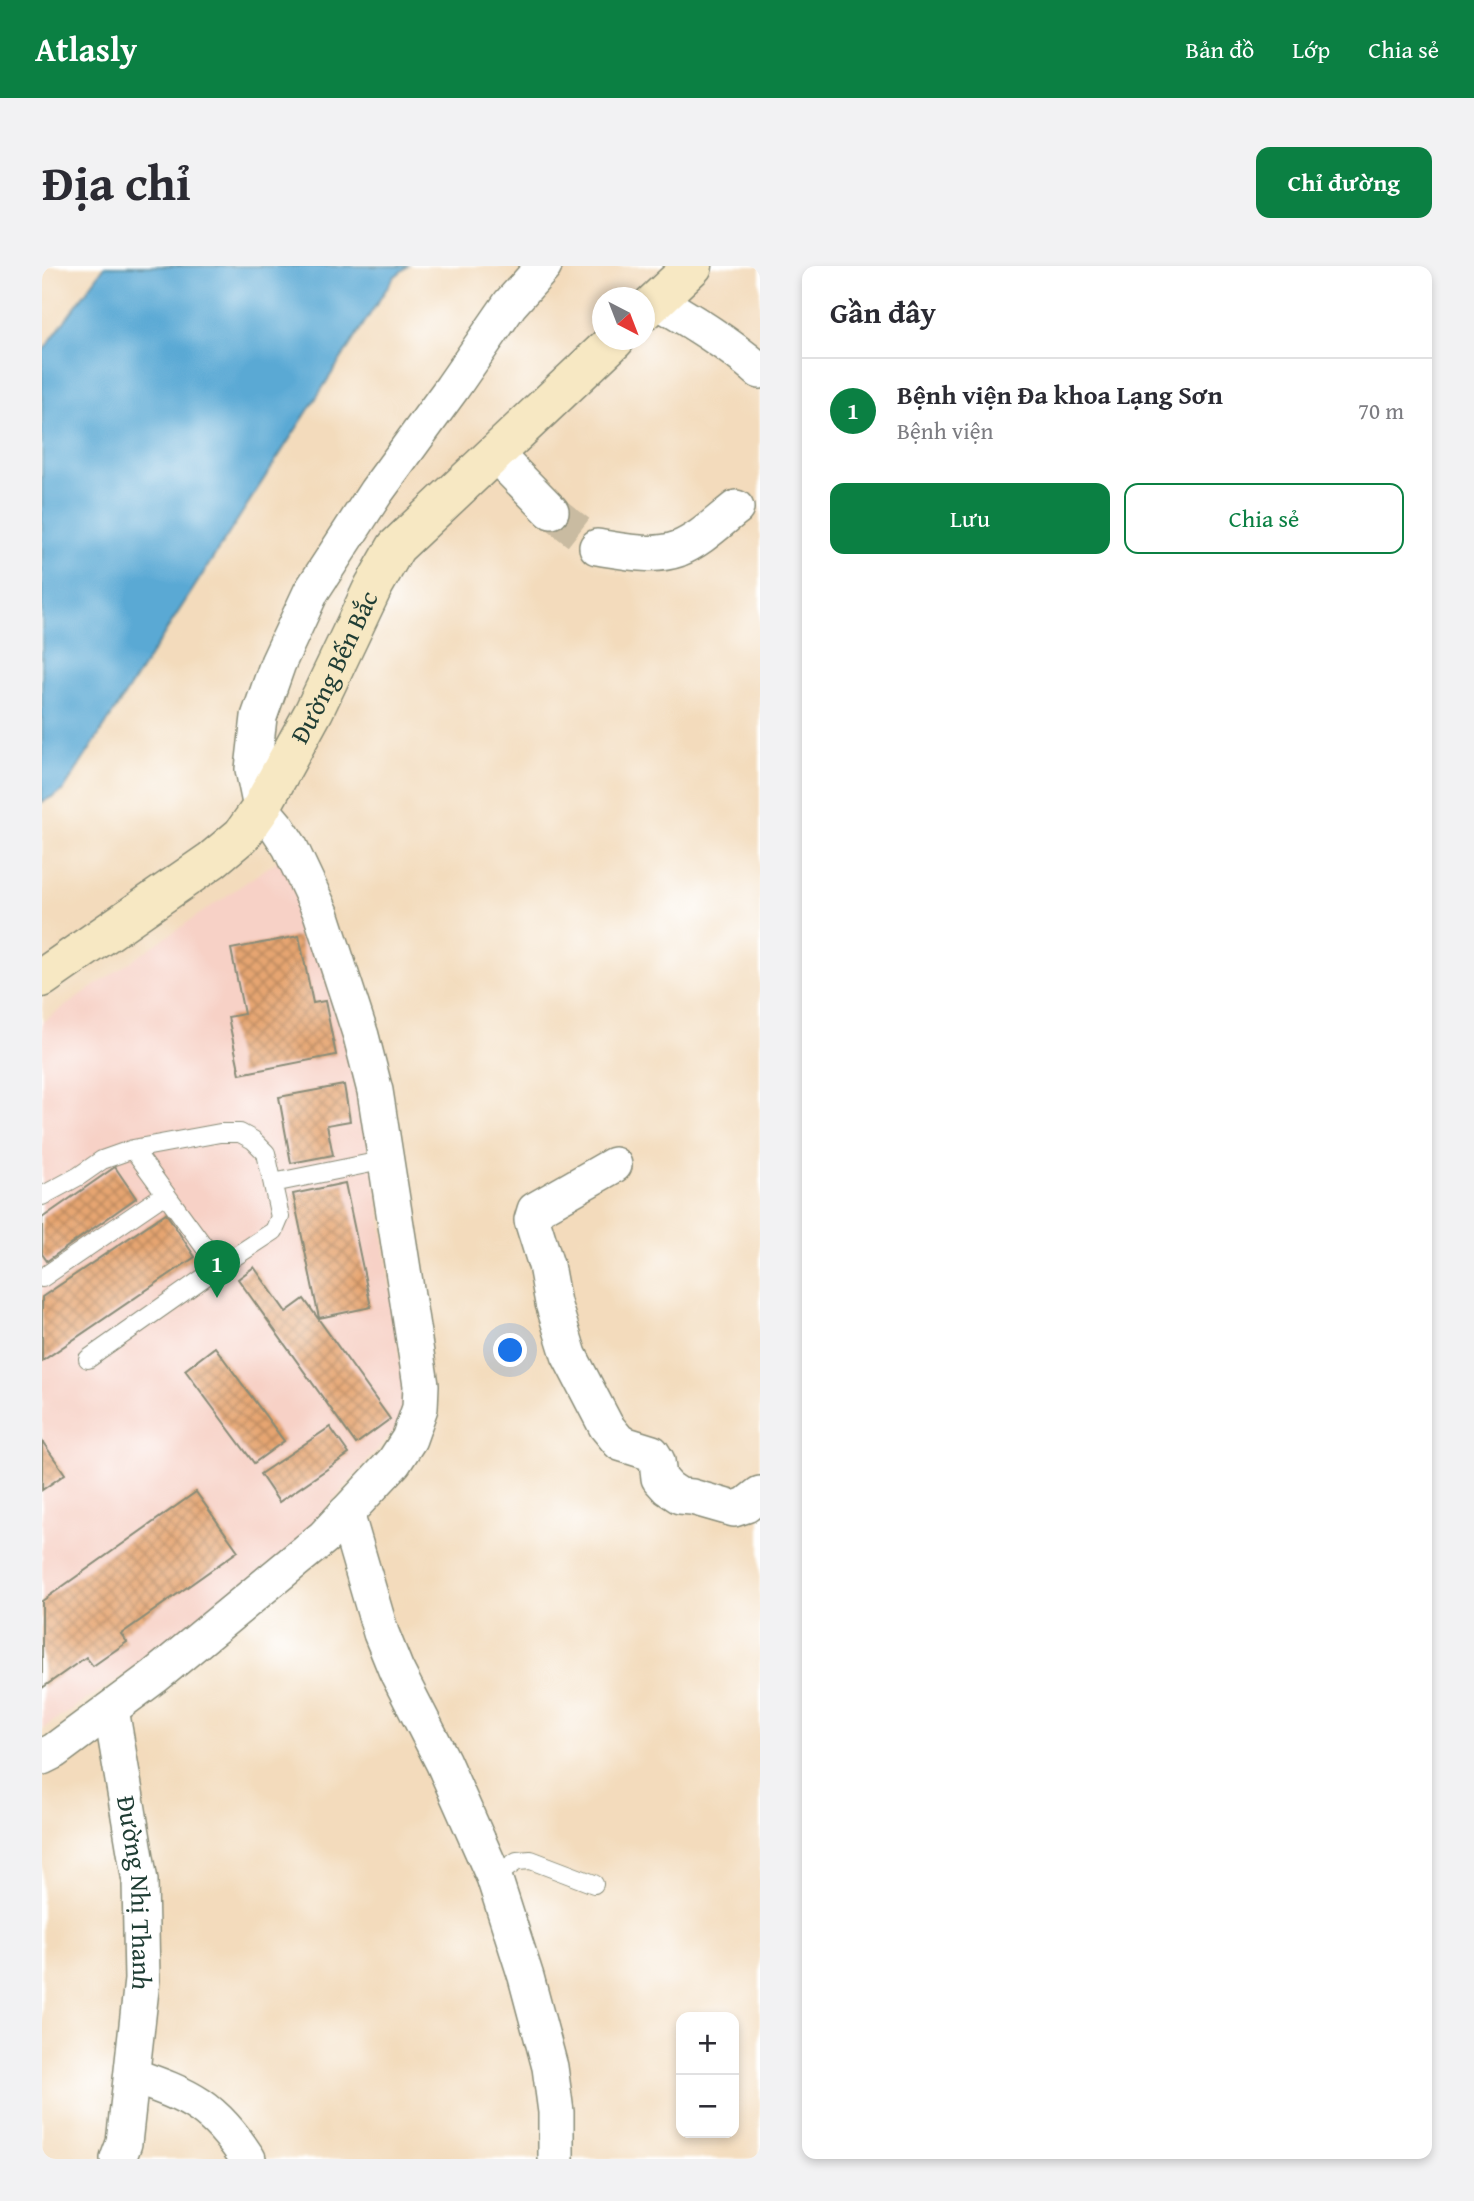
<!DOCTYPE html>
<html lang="vi">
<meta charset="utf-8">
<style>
:root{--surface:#fff;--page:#f2f2f3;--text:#2b2b33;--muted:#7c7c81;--line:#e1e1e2;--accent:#0b8043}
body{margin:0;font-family:"Gentium Book Plus",serif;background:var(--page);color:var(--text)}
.controls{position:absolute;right:21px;bottom:21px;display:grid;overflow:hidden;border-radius:14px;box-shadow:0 4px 10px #0003}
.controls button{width:63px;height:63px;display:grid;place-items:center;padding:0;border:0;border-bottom:2px solid var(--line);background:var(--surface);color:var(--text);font:35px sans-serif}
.compass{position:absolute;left:550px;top:21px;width:63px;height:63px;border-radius:50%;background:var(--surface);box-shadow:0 4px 10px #0003;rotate:138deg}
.you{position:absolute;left:469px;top:1085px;width:24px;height:24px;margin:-18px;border:5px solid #fff;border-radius:50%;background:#1a73e8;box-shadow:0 0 0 10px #1a73e833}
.badge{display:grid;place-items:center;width:46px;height:46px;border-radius:50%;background:var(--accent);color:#fff;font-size:23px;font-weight:700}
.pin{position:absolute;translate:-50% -58px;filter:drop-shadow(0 2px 4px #0008)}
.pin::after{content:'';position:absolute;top:37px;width:24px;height:21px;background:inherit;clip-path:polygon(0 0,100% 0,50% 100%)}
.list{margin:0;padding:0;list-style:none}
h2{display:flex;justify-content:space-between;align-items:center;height:91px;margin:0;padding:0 28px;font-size:30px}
h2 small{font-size:23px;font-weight:400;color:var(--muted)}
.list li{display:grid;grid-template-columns:46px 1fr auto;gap:21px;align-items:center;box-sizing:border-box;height:105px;padding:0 28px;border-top:2px solid var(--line)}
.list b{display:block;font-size:26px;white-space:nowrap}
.list p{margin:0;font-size:23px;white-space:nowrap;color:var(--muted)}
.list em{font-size:23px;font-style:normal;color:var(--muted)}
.actions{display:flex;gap:14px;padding:21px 28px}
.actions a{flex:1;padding:16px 0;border:2px solid var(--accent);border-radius:14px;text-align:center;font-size:24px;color:var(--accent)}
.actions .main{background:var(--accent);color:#fff}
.map{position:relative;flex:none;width:718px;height:1893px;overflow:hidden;border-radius:14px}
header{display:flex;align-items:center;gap:42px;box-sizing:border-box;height:98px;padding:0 35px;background:var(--accent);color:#fff}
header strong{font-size:33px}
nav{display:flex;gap:38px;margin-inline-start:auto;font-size:24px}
.intro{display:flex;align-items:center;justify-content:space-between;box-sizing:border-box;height:168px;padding:0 42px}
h1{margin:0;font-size:49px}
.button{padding:18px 32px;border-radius:14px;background:var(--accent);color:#fff;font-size:24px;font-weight:700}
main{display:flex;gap:42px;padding:0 42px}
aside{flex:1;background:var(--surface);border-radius:14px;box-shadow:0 4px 10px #0003}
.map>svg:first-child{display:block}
</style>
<header>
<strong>Atlasly</strong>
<nav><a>Bản đồ</a><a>Lớp</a><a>Chia sẻ</a></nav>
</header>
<div class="intro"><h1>Địa chỉ</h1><a class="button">Chỉ đường</a></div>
<main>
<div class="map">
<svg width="718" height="1893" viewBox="0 0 718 1893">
<defs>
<pattern id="building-cross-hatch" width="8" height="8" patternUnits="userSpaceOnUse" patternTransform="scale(1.75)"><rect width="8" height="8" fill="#e6a571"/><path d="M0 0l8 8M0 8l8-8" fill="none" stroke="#ba885e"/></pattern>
</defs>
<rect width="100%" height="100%" fill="#fff"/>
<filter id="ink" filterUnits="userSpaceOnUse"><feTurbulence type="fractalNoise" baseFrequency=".0143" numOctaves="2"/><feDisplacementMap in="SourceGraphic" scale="14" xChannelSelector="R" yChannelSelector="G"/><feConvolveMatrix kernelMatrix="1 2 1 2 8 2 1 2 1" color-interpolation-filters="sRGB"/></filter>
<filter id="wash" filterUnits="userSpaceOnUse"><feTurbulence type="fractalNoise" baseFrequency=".00686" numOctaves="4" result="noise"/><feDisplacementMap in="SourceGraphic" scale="28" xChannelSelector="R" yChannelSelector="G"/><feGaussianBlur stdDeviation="1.57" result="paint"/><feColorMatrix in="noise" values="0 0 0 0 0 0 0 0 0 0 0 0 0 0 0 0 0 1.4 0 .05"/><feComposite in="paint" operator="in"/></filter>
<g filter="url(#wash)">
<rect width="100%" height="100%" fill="#f3dbbc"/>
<path fill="#f7d1c6" d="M238,593L284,693L318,833L337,935L362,1128V1153L256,1275L125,1381L0,1463V756Z"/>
<path fill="#5aa9d4" stroke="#3c7384" stroke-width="2" d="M63,0H366L352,11L21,525L0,536V86Z"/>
<g id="blocks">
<path fill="url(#building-cross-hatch)" d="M257,670L271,737L283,735L294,789L198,808L186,751L202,748L189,683Z
M302,819L308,855L285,859L291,889L249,897L237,831Z
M73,901L94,932L5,995L0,988V952Z
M303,917L329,1041L277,1052L251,928Z
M124,947L153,991L0,1095V1031Z
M212,1001L244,1046L262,1033L348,1153L314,1178L196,1013Z
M173,1081L242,1175L212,1197L143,1104Z
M288,1161L307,1188L237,1236L218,1208Z
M0,1175L23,1208L0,1224Z
M154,1226L196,1285L79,1368L85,1376L51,1400L44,1391L0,1422V1335Z"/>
</g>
</g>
<g filter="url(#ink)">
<use href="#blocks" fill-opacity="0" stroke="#898c78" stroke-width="2"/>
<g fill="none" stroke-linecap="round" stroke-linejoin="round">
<path stroke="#c9bba1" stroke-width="35" stroke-dasharray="35 18" stroke-linecap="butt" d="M509,245L555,281"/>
<g stroke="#898c78" stroke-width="20">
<path id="service" d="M91,883L177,1001
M231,917L344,894
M0,930L37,910L60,894L91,883L178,867H198L211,874L224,887L238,951L232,965L177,1001L46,1093
M0,1012L123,928
M452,1611L475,1595L489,1594L552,1618"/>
</g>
<g stroke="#898c78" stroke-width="38">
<g id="minor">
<path d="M614,34C651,56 686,77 718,105"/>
<path d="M452,187L509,245"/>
<path d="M555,281C581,285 611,292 636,283C658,274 676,256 694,242"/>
<path d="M572,899L493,944L490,954L504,999L511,1037L527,1089L564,1160L578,1177L610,1187L615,1195L617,1212L626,1222L638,1230L650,1231L692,1243L704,1239L718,1228"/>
<path d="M304,1247L339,1367L354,1404L401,1496L452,1611L484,1711L508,1801L514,1846V1893"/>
<path id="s1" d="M69,1443L98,1615L100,1714L82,1877L76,1893"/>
<path d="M0,1491L12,1485L113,1410L282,1271L352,1196L367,1173L378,1142L379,1119L333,825L319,770L279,647L248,581L235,561L219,542L211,503L217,451L236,397L269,326L334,226L410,122L468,38L502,0"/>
<path d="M91,1810C148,1830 172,1840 206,1893"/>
</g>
</g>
<g stroke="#898c78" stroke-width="41">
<g id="secondary">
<path d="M603,45L651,0"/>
<path id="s2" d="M0,712L170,594L200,569L219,542L272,445L331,321L354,281L573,74"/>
</g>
</g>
<use href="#service" stroke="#fff" stroke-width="18"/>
<use href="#minor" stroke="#fff" stroke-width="35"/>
<use href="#secondary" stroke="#f7e8c3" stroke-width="38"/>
</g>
</g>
<g text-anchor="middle" stroke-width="5" stroke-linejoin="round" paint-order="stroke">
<g font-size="26" fill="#1f3d34" stroke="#fff">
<text dy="9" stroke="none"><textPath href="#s2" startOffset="438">Đường Bến Bắc</textPath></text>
<text dy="9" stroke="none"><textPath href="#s1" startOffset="186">Đường Nhị Thanh</textPath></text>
</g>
</g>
</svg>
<div class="controls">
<button>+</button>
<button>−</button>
</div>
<svg class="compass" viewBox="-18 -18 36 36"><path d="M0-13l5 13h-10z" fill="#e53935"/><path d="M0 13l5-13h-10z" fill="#7c7c81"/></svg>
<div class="you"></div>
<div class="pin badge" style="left:175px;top:1032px">1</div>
</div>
<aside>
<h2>Gần đây<small></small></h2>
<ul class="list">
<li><span class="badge">1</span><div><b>Bệnh viện Đa khoa Lạng Sơn</b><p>Bệnh viện</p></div><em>70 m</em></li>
</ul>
<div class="actions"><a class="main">Lưu</a><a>Chia sẻ</a></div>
</aside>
</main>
